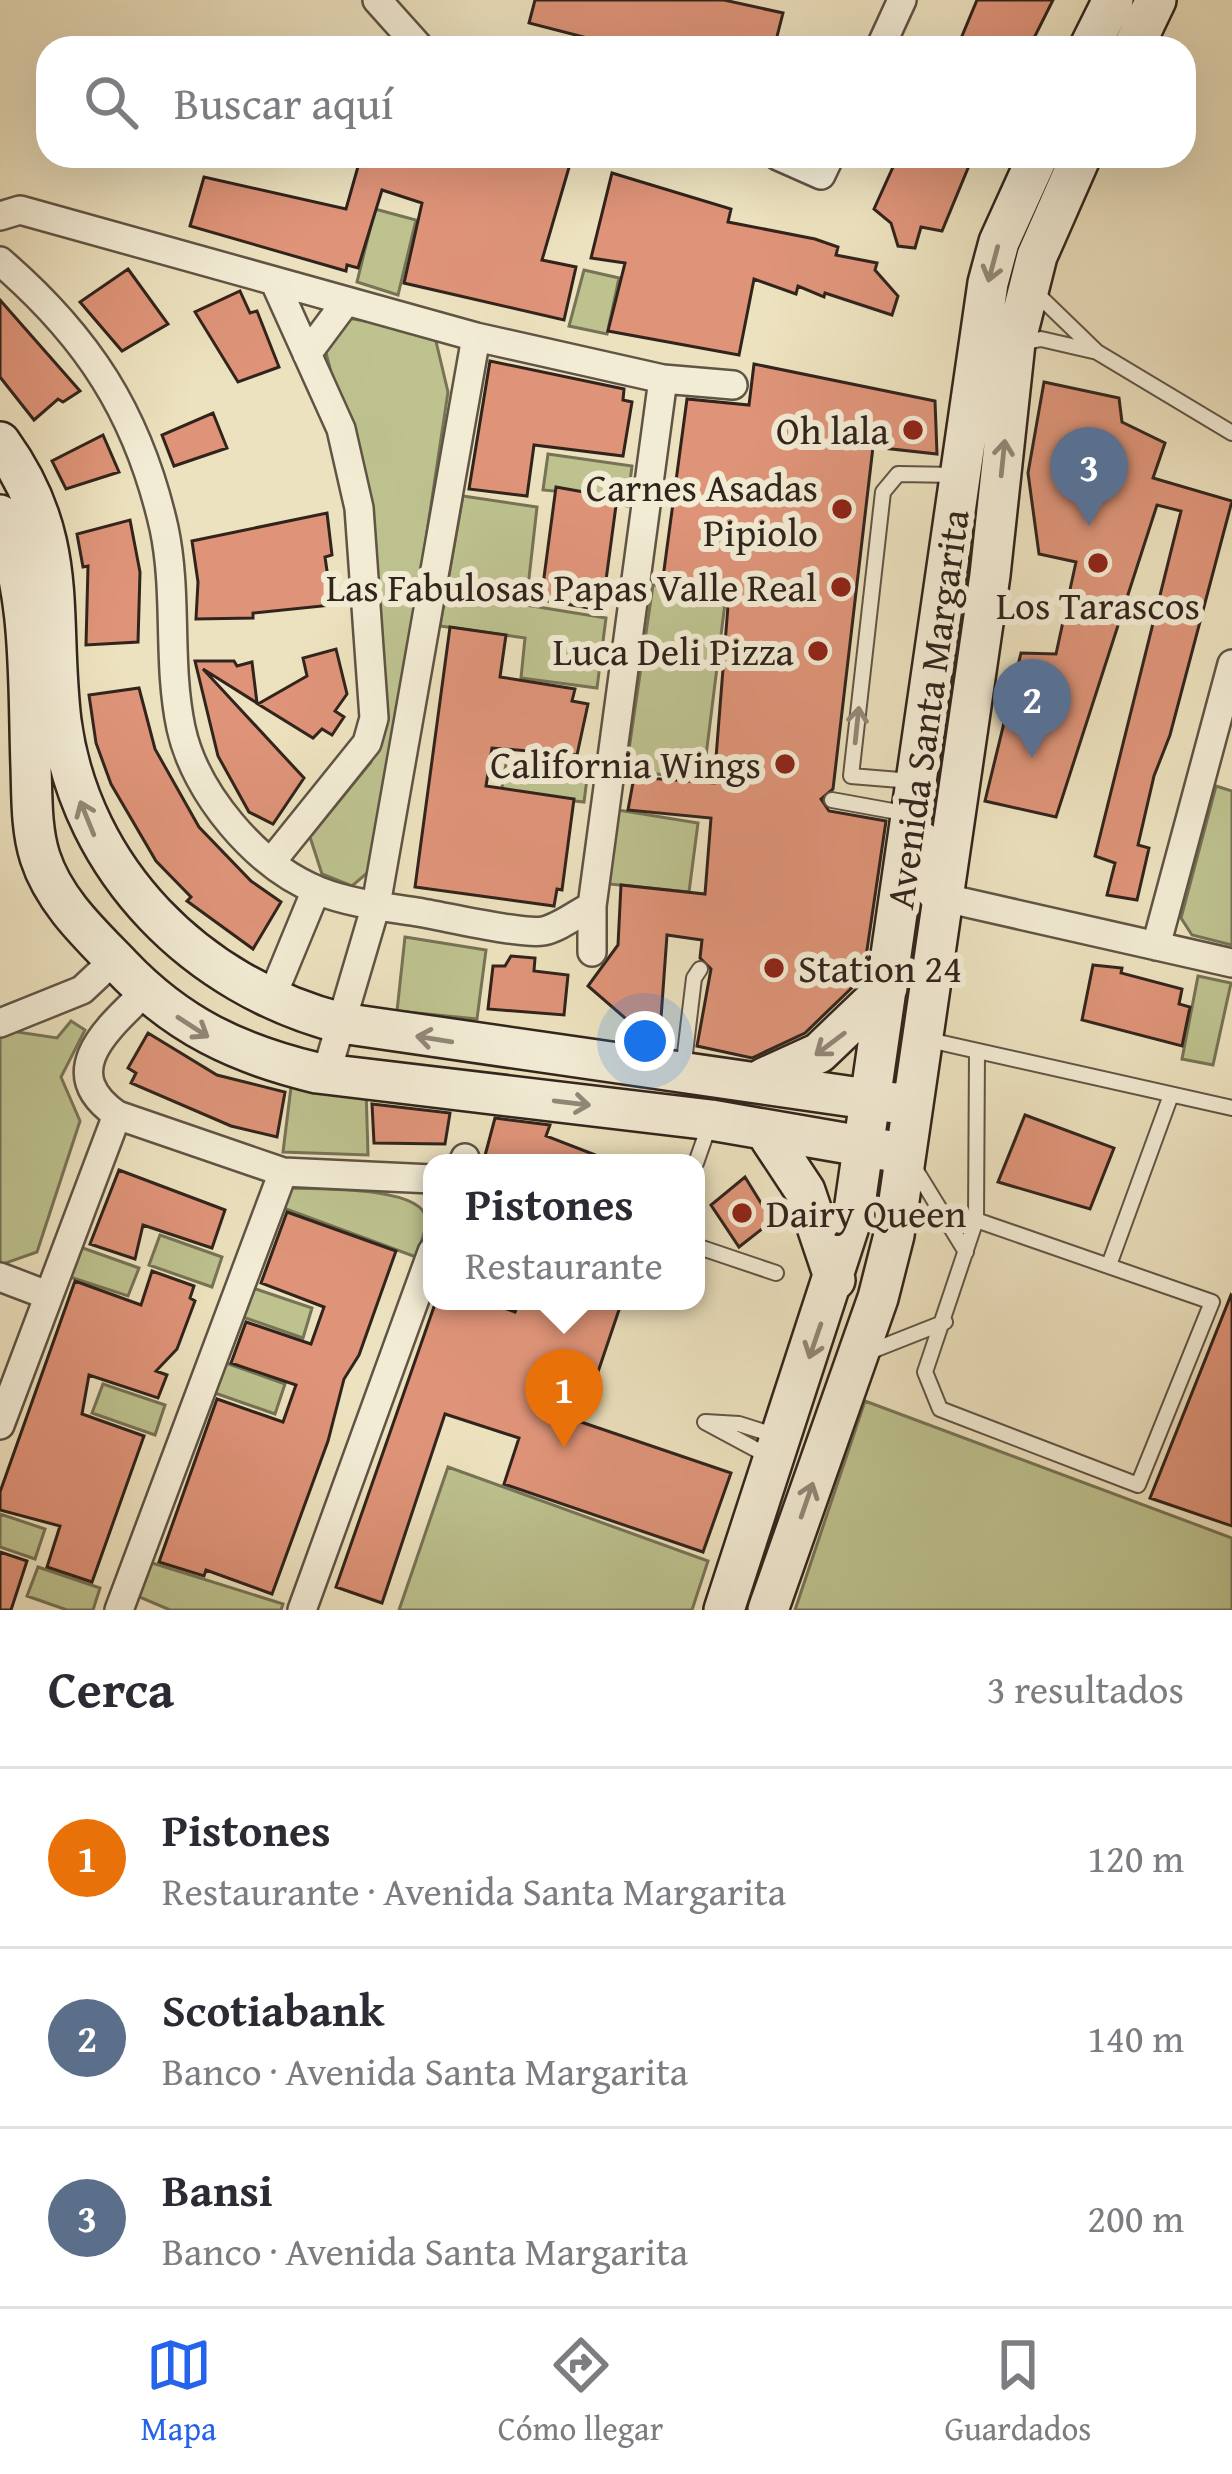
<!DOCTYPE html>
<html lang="es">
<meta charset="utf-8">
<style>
:root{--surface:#fff;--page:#f2f2f3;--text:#2b2b33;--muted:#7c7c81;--line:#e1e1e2;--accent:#2563eb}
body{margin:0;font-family:"Gentium Book Plus",serif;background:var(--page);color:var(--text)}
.you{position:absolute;left:645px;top:1041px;width:42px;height:42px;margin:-30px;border:9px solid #fff;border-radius:50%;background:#1a73e8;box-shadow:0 0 0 18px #1a73e833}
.badge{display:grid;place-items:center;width:78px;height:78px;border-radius:50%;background:var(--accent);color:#fff;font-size:39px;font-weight:700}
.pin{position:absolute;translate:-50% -99px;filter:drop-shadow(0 3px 6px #0008)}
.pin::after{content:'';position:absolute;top:63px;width:42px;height:36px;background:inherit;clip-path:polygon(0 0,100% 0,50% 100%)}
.popup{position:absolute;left:423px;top:1154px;width:282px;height:156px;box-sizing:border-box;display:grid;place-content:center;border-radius:24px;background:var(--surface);filter:drop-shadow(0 3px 9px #0005);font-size:39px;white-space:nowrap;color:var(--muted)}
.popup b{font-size:45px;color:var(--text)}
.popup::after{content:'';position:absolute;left:50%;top:100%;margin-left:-24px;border:24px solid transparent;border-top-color:var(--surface)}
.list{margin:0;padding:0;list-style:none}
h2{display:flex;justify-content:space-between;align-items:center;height:156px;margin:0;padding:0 48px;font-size:51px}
h2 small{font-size:39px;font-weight:400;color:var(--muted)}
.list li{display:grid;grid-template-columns:78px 1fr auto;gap:36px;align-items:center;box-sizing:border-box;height:180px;padding:0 48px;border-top:3px solid var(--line)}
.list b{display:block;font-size:45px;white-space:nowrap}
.list p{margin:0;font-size:39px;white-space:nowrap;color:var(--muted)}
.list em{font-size:39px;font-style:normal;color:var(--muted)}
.icon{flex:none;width:66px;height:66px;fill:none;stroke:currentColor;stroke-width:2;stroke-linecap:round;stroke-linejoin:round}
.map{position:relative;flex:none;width:1232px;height:1610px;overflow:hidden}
.search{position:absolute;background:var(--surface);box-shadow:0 12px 48px #0002;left:36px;right:36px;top:36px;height:132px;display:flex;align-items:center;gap:30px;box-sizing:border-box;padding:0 42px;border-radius:36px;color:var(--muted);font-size:45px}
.sheet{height:696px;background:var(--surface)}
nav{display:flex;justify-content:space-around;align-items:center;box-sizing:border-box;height:168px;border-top:3px solid var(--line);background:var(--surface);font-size:33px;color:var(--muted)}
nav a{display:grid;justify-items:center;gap:6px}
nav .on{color:var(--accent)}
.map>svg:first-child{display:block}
</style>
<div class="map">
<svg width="1232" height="1610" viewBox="0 0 1232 1610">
<rect width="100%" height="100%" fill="#ede2bf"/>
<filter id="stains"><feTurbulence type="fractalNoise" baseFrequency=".00167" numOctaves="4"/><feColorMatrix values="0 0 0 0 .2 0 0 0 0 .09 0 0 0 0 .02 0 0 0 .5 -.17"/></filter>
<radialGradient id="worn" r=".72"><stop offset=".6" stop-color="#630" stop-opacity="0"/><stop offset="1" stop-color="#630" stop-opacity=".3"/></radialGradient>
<path fill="#bdc28f" stroke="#777356" stroke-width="3" d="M375,209L416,220L398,295L357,282Z
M584,270L619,278L607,334L569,326Z
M342,317L434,333L448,392L383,826L373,868L352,886L322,874L310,837L371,762L384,710L376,547L323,341Z
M548,454L632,466L627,506L617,504V497L543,490Z
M463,496L537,507L526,605L606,618L597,688L521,678L525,638L440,626Z
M653,585L726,595L703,780L626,770Z
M507,758L588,771L584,802L501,793Z
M1216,786L1232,791V945L1192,935L1181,918Z
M618,810L698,823L689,892L609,884Z
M405,937L486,950L477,1019L397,1011Z
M1198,976L1231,983L1213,1065L1182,1059Z
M71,1021L85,1030L61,1077L80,1121L37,1252L0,1265V1037L11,1031L57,1038Z
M291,1087L366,1088L368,1155L283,1152Z
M283,1188C309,1189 426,1185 426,1220C427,1231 419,1246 416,1257L278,1206Z
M160,1235L222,1257L212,1287L149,1265Z
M80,1247L139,1268L128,1296L70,1277Z
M250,1287L312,1308L303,1338L240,1316Z
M223,1362L285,1384L275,1414L212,1392Z
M103,1384L165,1405L155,1435L92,1413Z
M865,1401L1232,1538V1610H795Z
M448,1467L708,1561L692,1610H399Z
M0,1514L45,1529L35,1559L0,1547Z
M149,1562L283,1604L281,1610H170L137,1596Z
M38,1567L100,1588L93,1610H67L27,1596Z"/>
<path fill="#df9479" stroke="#31241c" stroke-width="3" d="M535,0H724L783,13L774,48H626L529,23Z
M977,0H1053L1029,48H957Z
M361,156H534L570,164L542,260L576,267L564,320L404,283L422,203L382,190L358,268L347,265L346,271L190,226L204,177L346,209Z
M898,156H973L942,231L921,227L915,248L898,246L891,223L874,209Z
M612,173L731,209L728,222L815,239L838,247L836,255L877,263L875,270L898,296L892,315L825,293L824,297L798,286L796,294L754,279L739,355L608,331L625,263L591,258Z
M128,269L168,324L122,351L80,302Z
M240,291L250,313L257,311L279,367L238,382L195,312Z
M0,300L80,391L63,402L58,399L34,420L0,377Z
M490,361L624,389L623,400L632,402L623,456L534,445L527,496L469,489Z
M754,364L935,401L937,454L873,447L833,789L821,799L829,811L886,821L863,977L805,1033L752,1058L697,1046L711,969L700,958L702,940L667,935L661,1018L647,1037L588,986L618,945L621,885L705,894L711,818L628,810L634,777L714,783L729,593L662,585L687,399L749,405Z
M1044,382L1119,398L1122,422L1165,443L1153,478L1232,501L1170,735L1154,776L1138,845L1149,848L1137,900L1107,895L1115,863L1095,856L1181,511L1157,505L1056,817L985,801L1021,653L1056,654L1076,562L1039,554L1028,473Z
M213,413L227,448L174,466L162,435Z
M103,435L119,472L66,489L52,461Z
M556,487L617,498L602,610L541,600Z
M327,513L332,555L325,557L332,605L253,613V618L196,619L198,582L192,541Z
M130,520L140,572L138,642L86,645L88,566L83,567L77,534Z
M450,627L506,635L500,677L575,689L572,701L588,704L577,755L492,748L486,786L574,799L562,890L557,889L554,906L415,887Z
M336,649L347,694L335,711L344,717L332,735L322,729L313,738L258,704L307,676L303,658Z
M195,661H234L237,666L252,662L257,703L203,669L304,778L273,824L249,812L218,756Z
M139,688L155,749L199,827L251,881L281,902L253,949L187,901L191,897L156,861L111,784L96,743L89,695Z
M511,956L535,958L534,971L568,975L564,1015L488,1009L493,966H505Z
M1093,965L1122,968L1121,973L1182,989L1179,1004L1190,1007L1182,1046L1082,1020Z
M148,1033L217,1075L285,1092L277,1137L231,1126L131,1083L136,1073L128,1068Z
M372,1104L450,1113L445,1144L374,1143Z
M1025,1115L1114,1148L1090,1209L998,1182Z
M495,1118L550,1125L546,1136L616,1163H483Z
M119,1170L225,1210L212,1248L143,1225L135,1259L90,1244Z
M745,1177L772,1221L739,1247L711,1205Z
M287,1212L396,1251L359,1355L344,1379L328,1441L272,1594L206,1570L204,1576L159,1562L217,1399L283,1422L296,1385L231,1363L246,1322L311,1344L324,1307L261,1283Z
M152,1271L194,1286L190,1298L195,1301L177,1349L156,1371L167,1375L158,1398L89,1375L82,1414L144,1436L92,1582L47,1567L60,1526L0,1510V1492L75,1281L141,1305Z
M1231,1295L1232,1296V1526L1150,1498Z
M436,1301H484L515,1312L519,1301H622L581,1422L731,1473L703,1552L504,1484L519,1438L445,1414L382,1603L336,1587Z
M0,1552L27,1561L11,1610H0Z"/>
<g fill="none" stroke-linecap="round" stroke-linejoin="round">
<g stroke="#605445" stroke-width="18">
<path id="lane" d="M1033,290L1097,352L1232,433
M1021,343L1041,339L1093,351
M912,781L851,776L883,492L898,474L956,475
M832,800L909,814
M929,1040L1232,1108
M683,1070L694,978L700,969
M696,1163L710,1123
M912,1164L966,1252
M976,1220L1212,1302L1138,1485L940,1409L925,1372L976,1220L977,1051
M696,1246L776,1273
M1109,1265L1171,1095
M869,1352L945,1322
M705,1422L770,1457
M705,1422L739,1424L777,1436"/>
</g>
<g stroke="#605445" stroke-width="32">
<path id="street" d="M377,0L420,48
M880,48L902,0
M778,156L821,175L830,156
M0,216L20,210L476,337L663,379L733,385
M0,261C87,336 138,413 164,528C178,594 167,662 181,728C195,793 256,866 319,891C349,903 385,907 417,912C443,916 522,935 543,931C559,928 578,913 592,906
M307,354L345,303
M925,837L922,884L932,895L1232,963
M272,861L367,743L374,718L359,508L341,429L276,285
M1156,946L1232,664
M592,952V906L663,379
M145,992C106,1030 56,1072 117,1115L283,1172L432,1179
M271,999L316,890
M0,1023L82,990L114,960
M326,1074L376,905L476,337
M463,1163L465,1158
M0,1277L47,1295
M0,1425L117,1115
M119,1610L283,1172
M302,1610L432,1252"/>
</g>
<g stroke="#31241c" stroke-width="44">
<path id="secondary" d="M1089,48L1113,0
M1133,48L1156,0
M0,442C71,540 48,613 61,721C81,871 197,986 341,1023L895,1103
M0,515C33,592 28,684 31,767C32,796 31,829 40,857C54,901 90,934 121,966C178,1026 238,1054 317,1073L711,1120L890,1151
M764,1078L819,1053L887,988
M764,1129L805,1191L835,1280
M724,1610L854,1211L988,283L999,242L1038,156
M768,1610L878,1298L894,1235L990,575L1015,343L1037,256L1081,156"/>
</g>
<use href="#lane" stroke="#f3ecd5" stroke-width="14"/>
<use href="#street" stroke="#f3ecd5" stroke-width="27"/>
<use href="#secondary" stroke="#f3ecd5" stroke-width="39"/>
</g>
<defs><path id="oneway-shaft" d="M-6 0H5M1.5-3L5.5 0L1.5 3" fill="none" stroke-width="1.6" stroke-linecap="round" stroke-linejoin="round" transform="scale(3)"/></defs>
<g stroke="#928878">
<use href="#oneway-shaft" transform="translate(993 264) rotate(105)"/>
<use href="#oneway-shaft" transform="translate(1003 458) rotate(-84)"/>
<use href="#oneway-shaft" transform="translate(857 725) rotate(-84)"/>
<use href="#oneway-shaft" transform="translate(87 818) rotate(-112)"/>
<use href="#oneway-shaft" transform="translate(193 1027) rotate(33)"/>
<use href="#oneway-shaft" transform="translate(434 1039) rotate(-171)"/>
<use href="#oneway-shaft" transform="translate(830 1044) rotate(143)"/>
<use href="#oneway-shaft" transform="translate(572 1103) rotate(7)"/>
<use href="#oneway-shaft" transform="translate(815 1341) rotate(109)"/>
<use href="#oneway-shaft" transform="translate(807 1500) rotate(-71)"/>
</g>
<g fill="#8f2418" stroke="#f3ecd5" stroke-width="4.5">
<circle cx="913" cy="430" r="12"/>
<circle cx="842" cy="509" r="12"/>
<circle cx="1098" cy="563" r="12"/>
<circle cx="841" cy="587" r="12"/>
<circle cx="818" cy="651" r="12"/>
<circle cx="785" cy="764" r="12"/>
<circle cx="774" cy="968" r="12"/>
<circle cx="742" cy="1213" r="12"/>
</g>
<g text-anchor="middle" stroke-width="12" stroke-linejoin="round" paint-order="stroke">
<g font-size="39" fill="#31241c" stroke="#f3ecd5" text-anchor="end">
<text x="889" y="444">Oh lala</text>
<text x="818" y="501">Carnes Asadas<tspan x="818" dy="45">Pipiolo</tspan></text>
<text x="817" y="601">Las Fabulosas Papas Valle Real</text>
<text x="1098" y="619" text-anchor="middle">Los Tarascos</text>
<text x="794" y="665">Luca Deli Pizza</text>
<text x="761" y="778">California Wings</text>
<text x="798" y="982" text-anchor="start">Station 24</text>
<text x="766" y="1227" text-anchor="start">Dairy Queen</text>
</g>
<g font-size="39" fill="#31241c" stroke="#f3ecd5">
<text transform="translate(927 709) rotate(-82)" y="14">Avenida Santa Margarita</text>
</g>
</g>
<rect width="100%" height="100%" filter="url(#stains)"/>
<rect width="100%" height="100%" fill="url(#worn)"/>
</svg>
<div class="you"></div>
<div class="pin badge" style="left:564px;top:1448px;background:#e8710a">1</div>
<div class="popup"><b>Pistones</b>Restaurante</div>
<div class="pin badge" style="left:1032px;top:758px;background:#5c6f8a">2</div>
<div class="pin badge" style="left:1089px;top:526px;background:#5c6f8a">3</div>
<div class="search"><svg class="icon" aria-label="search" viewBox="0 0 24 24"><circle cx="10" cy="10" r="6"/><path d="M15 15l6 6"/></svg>Buscar aquí</div>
</div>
<section class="sheet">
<h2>Cerca<small>3 resultados</small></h2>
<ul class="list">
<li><span class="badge" style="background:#e8710a">1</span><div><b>Pistones</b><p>Restaurante · Avenida Santa Margarita</p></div><em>120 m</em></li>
<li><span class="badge" style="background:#5c6f8a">2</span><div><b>Scotiabank</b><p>Banco · Avenida Santa Margarita</p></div><em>140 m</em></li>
<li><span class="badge" style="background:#5c6f8a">3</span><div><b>Bansi</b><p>Banco · Avenida Santa Margarita</p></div><em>200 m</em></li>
</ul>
</section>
<nav>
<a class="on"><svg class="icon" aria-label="map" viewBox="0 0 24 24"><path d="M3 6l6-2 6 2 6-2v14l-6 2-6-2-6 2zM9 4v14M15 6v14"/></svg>Mapa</a>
<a><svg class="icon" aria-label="directions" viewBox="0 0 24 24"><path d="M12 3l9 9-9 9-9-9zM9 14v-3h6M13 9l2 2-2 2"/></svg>Cómo llegar</a>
<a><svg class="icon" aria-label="saved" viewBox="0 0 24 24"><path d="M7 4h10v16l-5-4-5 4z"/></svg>Guardados</a>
</nav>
